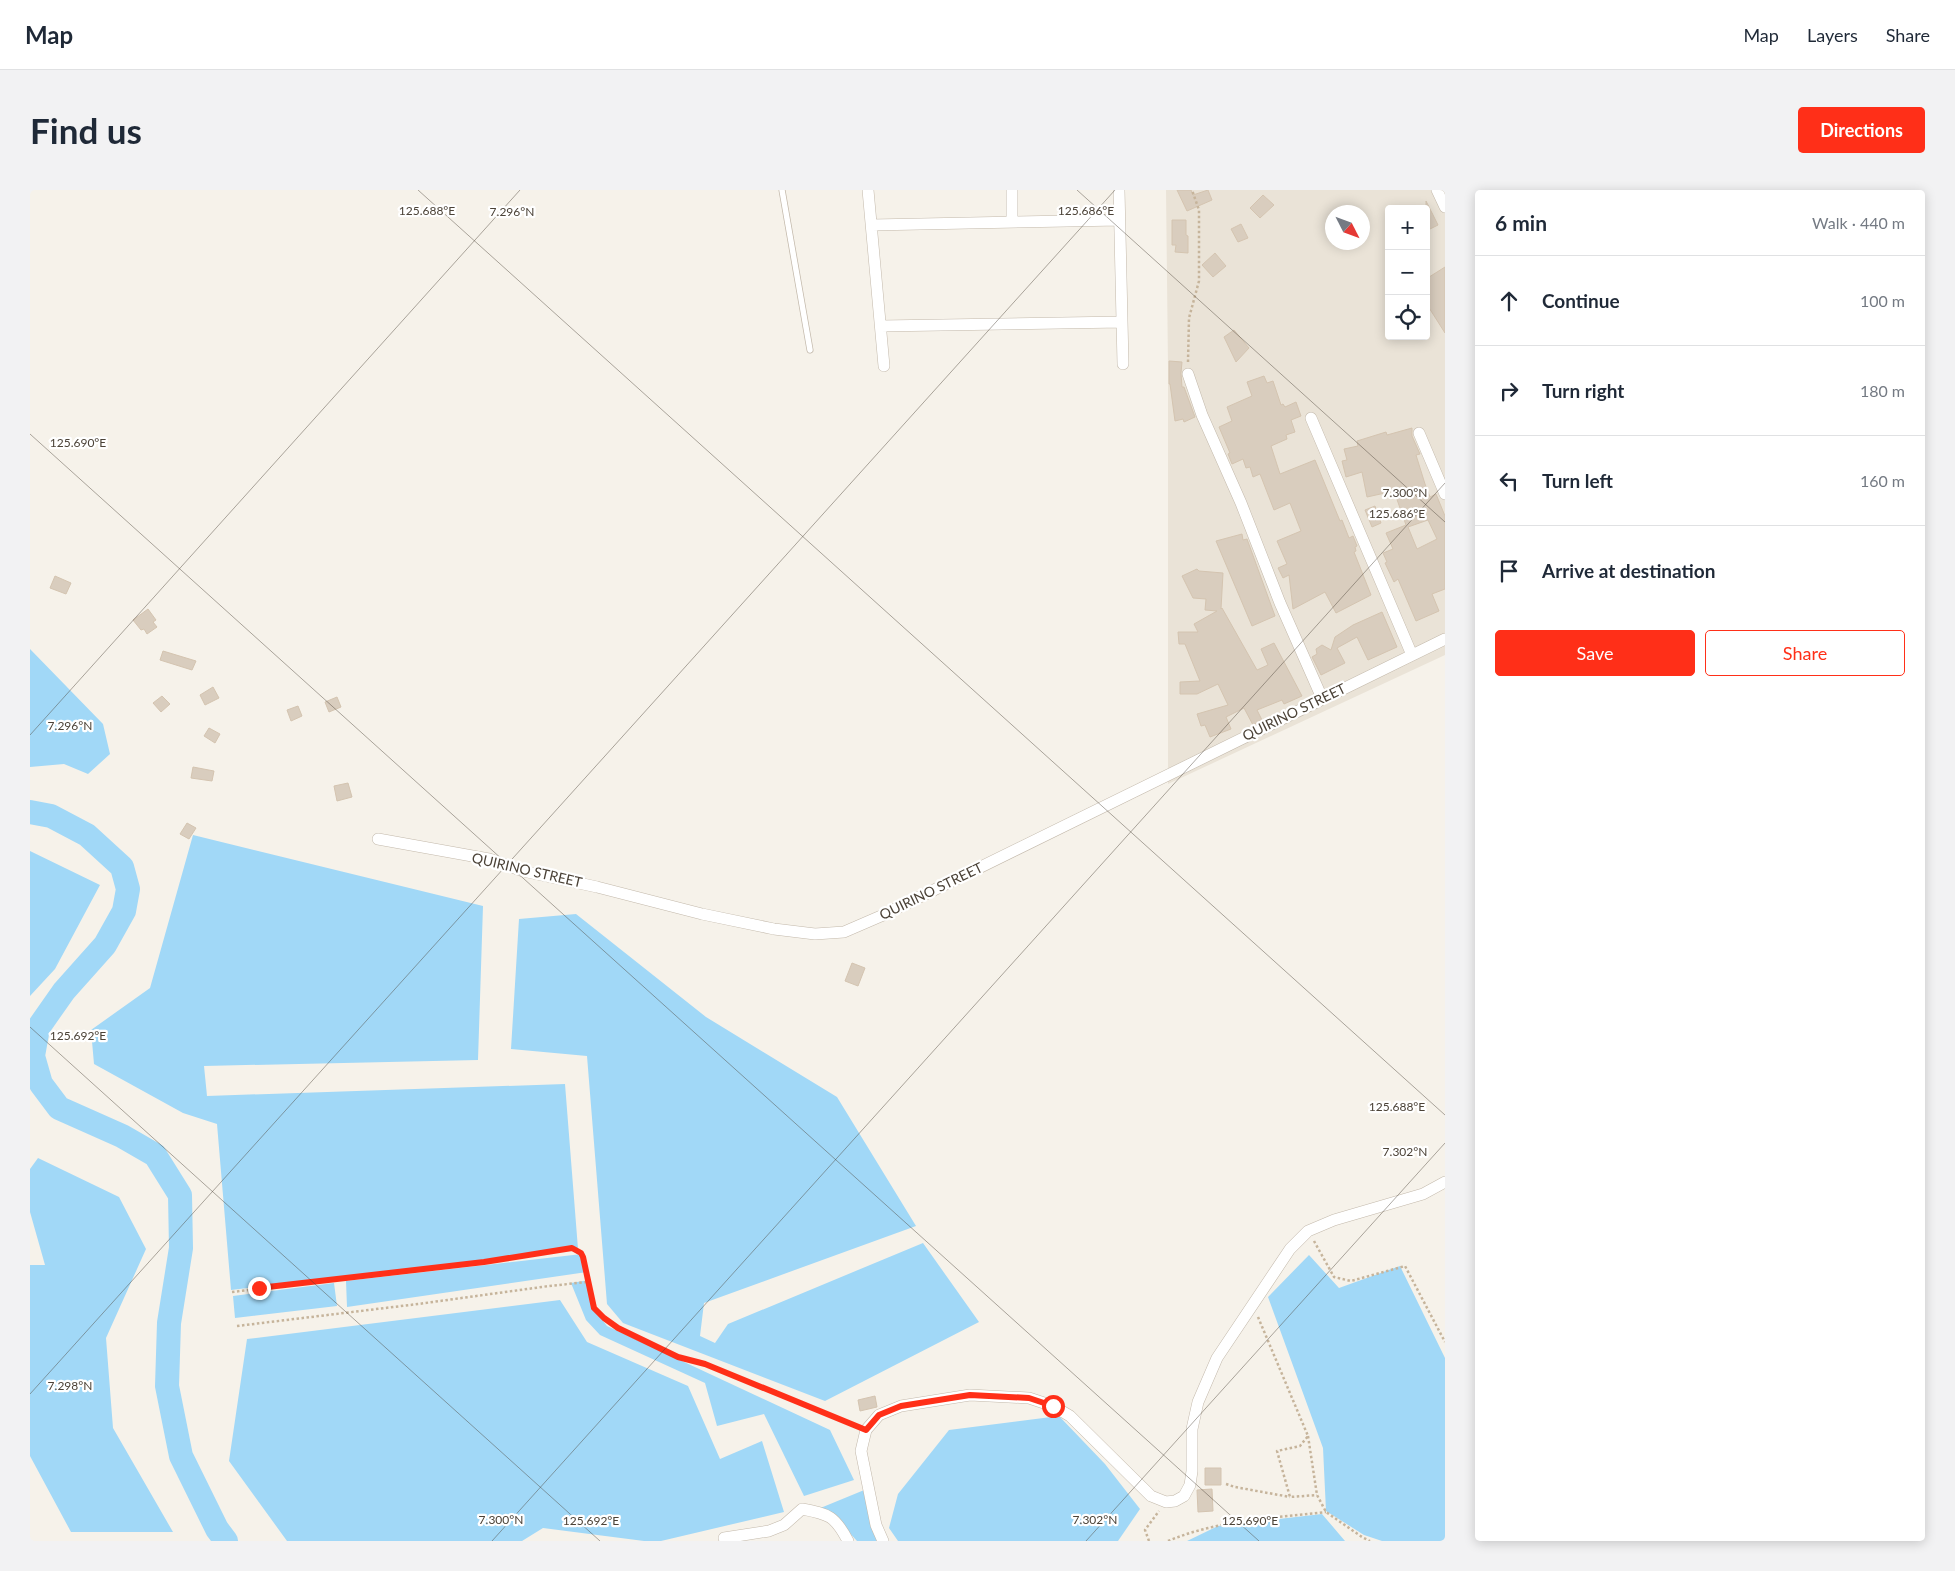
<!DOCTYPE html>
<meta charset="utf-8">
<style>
:root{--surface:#fff;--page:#f2f2f3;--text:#1f2937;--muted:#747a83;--line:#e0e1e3;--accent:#ff2f18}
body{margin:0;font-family:Lato,sans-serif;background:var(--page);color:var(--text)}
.controls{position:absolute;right:15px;top:15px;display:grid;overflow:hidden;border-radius:5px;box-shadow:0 2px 12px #0003}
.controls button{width:45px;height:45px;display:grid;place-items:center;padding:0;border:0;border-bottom:1px solid var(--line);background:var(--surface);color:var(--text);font:25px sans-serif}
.compass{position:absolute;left:1295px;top:15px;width:45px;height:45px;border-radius:50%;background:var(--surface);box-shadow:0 2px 12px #0003;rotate:132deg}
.stop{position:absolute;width:15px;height:15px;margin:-11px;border:4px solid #ff2f18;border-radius:50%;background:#fff}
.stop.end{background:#ff2f18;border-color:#fff;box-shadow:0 1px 5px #0008}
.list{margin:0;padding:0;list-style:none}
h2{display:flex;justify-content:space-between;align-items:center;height:65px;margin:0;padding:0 20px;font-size:21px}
h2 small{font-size:16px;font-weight:400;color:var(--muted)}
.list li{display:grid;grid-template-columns:32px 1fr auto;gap:15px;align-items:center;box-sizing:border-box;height:90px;padding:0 20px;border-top:1px solid var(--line)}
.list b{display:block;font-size:19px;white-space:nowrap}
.list em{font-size:16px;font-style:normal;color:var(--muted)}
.actions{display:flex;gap:10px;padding:15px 20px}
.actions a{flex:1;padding:11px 0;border:1px solid var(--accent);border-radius:5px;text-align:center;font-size:18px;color:var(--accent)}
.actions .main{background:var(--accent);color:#fff}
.icon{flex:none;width:28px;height:28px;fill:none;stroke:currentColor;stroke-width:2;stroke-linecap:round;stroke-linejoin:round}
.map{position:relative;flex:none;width:1415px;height:1351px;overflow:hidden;border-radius:5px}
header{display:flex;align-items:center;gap:30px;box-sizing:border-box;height:70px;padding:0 25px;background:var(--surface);border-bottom:1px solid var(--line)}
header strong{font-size:24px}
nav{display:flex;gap:28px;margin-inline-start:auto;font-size:18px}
.intro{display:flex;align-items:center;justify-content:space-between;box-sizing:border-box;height:120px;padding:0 30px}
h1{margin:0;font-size:35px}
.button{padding:12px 22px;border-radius:5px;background:var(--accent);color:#fff;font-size:18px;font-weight:700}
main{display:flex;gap:30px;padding:0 30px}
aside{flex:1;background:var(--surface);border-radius:5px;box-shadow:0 2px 12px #0003}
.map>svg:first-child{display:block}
</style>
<header>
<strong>Map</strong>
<nav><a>Map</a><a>Layers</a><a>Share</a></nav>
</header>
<div class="intro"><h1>Find us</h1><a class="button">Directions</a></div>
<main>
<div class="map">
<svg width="1415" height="1351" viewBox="0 0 1415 1351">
<rect width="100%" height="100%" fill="#f6f2ea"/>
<path fill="#eae3d7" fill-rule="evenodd" d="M1136,0H1415V465L1138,594V176ZM1359,19H1396V146H1359ZM1302,22H1332V52H1302Z"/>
<path fill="#a1d8f7" d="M0,459L73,534L80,564L58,584L34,574L0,577Z
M163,645L453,716L448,870L174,876L177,906L535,894L548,1059L201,1100L187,934L153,923L64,874L61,840L120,798Z
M0,661L70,695L25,779L0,806Z
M546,724L676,827L807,907L886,1036L674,1113L670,1146L685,1153L698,1134L893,1053L949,1132L795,1211L593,1133L577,1114L557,866L481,859L489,729Z
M8,968L89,1007L116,1059L76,1148L83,1238L143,1342H41L0,1266V1075H15L0,1022V979Z
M552,1064L557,1082L317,1117L316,1091Z
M1279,1065L1309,1098L1370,1076L1415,1168V1351H1352L1334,1345L1296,1321L1293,1258L1238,1107Z
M559,1090L567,1123L577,1136L800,1240L824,1290L774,1306L734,1224L687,1236L675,1193L570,1145L556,1130L541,1093Z
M304,1093L307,1116L205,1128L203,1106Z
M530,1110L557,1152L658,1196L690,1269L732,1251L754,1322L631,1351H614L513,1338L492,1351H257L199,1271L217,1149Z
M1029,1226L1075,1274L1110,1319L1088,1351H868L859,1338L868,1304L919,1240Z
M844,1296L845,1328L852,1351H827L816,1339L788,1319Z
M1292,1324L1315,1351H1157L1188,1336Z"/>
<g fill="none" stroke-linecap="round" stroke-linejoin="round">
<path stroke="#a1d8f7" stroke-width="24" d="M0,622L21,626L57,645L92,677L98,699L94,721L75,755L34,801L8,838L3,866L11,894L29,918L92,946L125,965L150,1005L151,1058L139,1133L137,1196L151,1266L187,1339L196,1351"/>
</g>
<path fill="#d9cdbe" stroke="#d4c4b0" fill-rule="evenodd" d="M1147,0H1161L1163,5L1178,0L1182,10L1157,21Z
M1233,5L1244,15L1230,28L1220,18Z
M1396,11L1408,35L1396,41Z
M1142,30H1156V45L1158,46V63L1145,62L1146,55H1142Z
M1211,34L1218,48L1208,52L1201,39Z
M1185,63L1196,76L1183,87L1172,75Z
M1415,77V143L1396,113V89Z
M1204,140L1219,158L1206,172L1194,147Z
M1139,171L1152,172L1151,183L1152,197H1154L1165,227L1154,232L1153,229L1145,231L1140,194H1139Z
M1234,186L1237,193L1243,191L1251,215L1253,214L1255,217L1266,212L1271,226L1261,230L1265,242L1256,245L1257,249L1241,256L1250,284L1285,270L1310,331L1312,330L1319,348L1323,346L1327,356L1325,357L1326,361L1324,362L1341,405L1306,423L1295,402L1263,419L1259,385L1253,388L1248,378L1257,374L1247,351L1271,341L1260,313L1244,320L1230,284L1223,287L1220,277L1216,278L1213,269L1202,274L1198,264L1200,263L1189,237L1202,231L1197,217L1222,206L1217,192Z
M1382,238V246L1390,264L1386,265L1395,294L1400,307L1406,304L1415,326V399L1402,404L1409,421L1386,431L1368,389L1364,392L1355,373L1357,372L1353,363L1363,359L1356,343L1376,335L1364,301L1337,307L1332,282L1316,287L1312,271L1317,270L1314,259L1328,256L1327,251L1356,242L1357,245ZM1398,330L1407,349L1387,359L1378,337Z
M1345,316L1351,333L1342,337L1335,320Z
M1212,344L1213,350L1217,349L1245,426L1222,436L1186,351Z
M1167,379L1169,381L1193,383L1191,419L1192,418L1227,480L1238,475L1231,459L1244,453L1272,506L1254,514L1252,510L1227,520L1232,530L1223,535L1214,518L1196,527L1201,539L1180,547L1175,535L1171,536L1167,524L1198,515L1188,494L1167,504H1150V492L1170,491L1155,454H1149L1148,442H1168L1164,434L1187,421L1175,420L1176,409L1163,408L1152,386Z
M25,386L41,393L36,404L20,398Z
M118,419L126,430L123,432L127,437L117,444L114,439L111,440L103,430Z
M1352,422L1367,457L1338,470L1327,447L1307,458L1315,473L1291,485L1282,467L1287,464L1286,459L1292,455L1301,460L1305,447L1323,435Z
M133,461L166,471L162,480L130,470Z
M183,497L189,508L175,515L170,505Z
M132,506L140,514L131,522L123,513Z
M307,507L311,517L299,522L295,512Z
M268,516L272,526L261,531L257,520Z
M179,538L190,544L185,553L174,546Z
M163,577L184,581L182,591L161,588Z
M318,593L322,607L307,611L304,596Z
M157,633L166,638L159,649L150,644Z
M822,773L835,778L828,796L815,791Z
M845,1206L847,1217L830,1221L828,1210Z
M1175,1278H1191V1295H1175Z
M1182,1299L1183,1321L1168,1322L1167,1300Z"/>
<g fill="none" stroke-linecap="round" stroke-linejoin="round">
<g stroke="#c3b9ab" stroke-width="7">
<path id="service" d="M752,0L780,160"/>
</g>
<g stroke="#c3b9ab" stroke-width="12">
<path id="minor" d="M838,0L854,176
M1089,0L1093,174
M1407,0L1415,17
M982,32V0
M842,35L1089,30
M851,136L1092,132
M1158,184L1172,225L1211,313L1250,413L1292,508
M1281,228L1382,465
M1389,243L1415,304
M348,649L459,669L493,681L567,697L672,724L744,739L785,744L814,742L851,726L1415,449
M694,1348L739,1341L754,1335L772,1319C799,1324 805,1326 818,1351
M853,1351L846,1335L831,1261L836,1240L849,1225L871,1216L940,1205L999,1208L1023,1216L1040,1226L1121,1306L1136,1312L1145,1311L1154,1306L1160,1295L1162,1281V1239L1168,1212L1187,1168L1260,1059L1278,1041L1304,1030L1393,1004L1415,992"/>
</g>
<path stroke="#c6b49b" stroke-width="2.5" stroke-dasharray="2.5 2.5" stroke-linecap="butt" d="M1158,172L1159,128L1169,91V20L1162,0
M1284,1051L1304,1087L1321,1091L1375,1076L1415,1152
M202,1102L454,1072L542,1058C556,1062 555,1079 557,1092
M1228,1127L1278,1246L1270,1256L1247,1261L1260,1307L1287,1305
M207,1136L388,1114L519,1096L557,1092L564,1118L573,1128L587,1138L648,1167L675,1174L825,1236
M1278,1246L1287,1305L1296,1322L1332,1347L1340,1351
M1196,1294L1205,1297L1260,1307
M1119,1351L1115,1340L1129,1321
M1138,1351C1188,1330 1243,1328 1296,1322"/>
<use href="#service" stroke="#fff" stroke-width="5.5"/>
<use href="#minor" stroke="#fff" stroke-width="11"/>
</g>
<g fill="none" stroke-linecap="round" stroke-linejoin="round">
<path stroke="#ff2f18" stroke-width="6" d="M229,1098L454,1072L542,1058L551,1063L553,1067L564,1118L574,1128L588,1138L648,1167L675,1174L836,1240L849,1225L871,1216L940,1205L999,1208L1023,1216"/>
</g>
<path fill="none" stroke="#4b4237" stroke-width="1" stroke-opacity="0.45" d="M388,0L1415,925M1047,0L1415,332M0,244L1229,1351M0,545L490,0M0,837L570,1351M0,1204L1085,0M462,1351L1415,293M1056,1351L1415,953"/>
<g text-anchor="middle" stroke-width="4.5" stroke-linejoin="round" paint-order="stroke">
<g font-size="14" fill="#4b4237" stroke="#fff">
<text transform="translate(1264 522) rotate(-26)" y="5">QUIRINO STREET</text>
<text transform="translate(497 680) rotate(13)" y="5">QUIRINO STREET</text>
<text transform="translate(901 701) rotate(-26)" y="5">QUIRINO STREET</text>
</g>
</g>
<g font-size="12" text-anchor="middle" fill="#4b4237" stroke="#fff" stroke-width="4.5" stroke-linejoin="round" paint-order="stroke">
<text x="397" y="25">125.688°E</text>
<text x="1056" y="25">125.686°E</text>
<text x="482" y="26">7.296°N</text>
<text x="48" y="257">125.690°E</text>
<text x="1375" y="307">7.300°N</text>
<text x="1367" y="328">125.686°E</text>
<text x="40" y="540">7.296°N</text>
<text x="48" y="850">125.692°E</text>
<text x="1367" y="921">125.688°E</text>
<text x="1375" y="966">7.302°N</text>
<text x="40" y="1200">7.298°N</text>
<text x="471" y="1334">7.300°N</text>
<text x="1065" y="1334">7.302°N</text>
<text x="561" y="1335">125.692°E</text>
<text x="1220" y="1335">125.690°E</text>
</g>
</svg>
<div class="controls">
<button>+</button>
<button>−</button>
<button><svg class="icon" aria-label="locate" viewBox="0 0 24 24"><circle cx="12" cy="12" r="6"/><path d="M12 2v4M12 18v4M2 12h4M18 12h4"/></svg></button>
</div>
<svg class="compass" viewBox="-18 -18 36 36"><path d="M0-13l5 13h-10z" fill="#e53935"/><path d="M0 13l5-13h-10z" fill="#747a83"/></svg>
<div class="stop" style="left:1023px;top:1216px"></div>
<div class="stop end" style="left:229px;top:1098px"></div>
</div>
<aside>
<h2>6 min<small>Walk · 440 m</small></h2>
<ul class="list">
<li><svg class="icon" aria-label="ahead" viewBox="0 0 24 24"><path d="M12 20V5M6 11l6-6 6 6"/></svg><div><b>Continue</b></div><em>100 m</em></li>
<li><svg class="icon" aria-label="right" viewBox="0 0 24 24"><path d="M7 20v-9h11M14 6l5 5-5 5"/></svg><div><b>Turn right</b></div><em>180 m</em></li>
<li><svg class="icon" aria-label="left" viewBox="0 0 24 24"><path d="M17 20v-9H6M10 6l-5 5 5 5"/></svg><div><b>Turn left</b></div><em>160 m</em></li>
<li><svg class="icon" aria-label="arrive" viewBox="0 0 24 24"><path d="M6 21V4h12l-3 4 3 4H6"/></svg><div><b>Arrive at destination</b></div></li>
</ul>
<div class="actions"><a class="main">Save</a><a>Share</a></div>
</aside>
</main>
